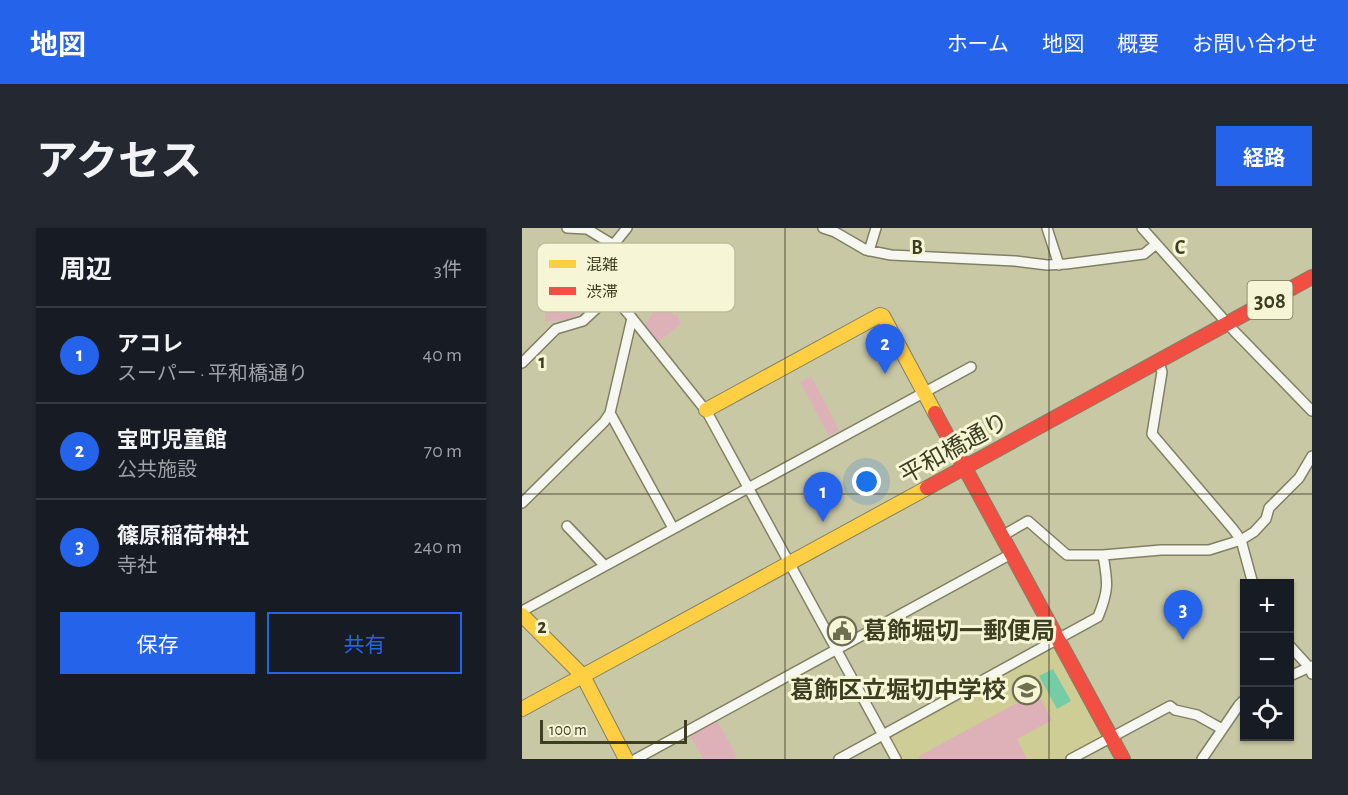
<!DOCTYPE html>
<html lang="ja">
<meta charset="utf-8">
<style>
:root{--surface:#171b24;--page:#242831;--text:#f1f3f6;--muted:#9ea1a6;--line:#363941;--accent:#2563eb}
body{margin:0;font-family:"Alegreya Sans","Noto Sans JP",sans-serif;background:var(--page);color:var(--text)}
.controls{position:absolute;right:18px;bottom:18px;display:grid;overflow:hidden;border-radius:0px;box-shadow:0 2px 4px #0004}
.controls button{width:54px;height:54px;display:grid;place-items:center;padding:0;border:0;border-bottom:2px solid var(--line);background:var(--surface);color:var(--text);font:30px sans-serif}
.scale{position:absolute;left:18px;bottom:15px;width:147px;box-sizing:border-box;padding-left:6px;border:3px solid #3d3d22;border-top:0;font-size:16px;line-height:21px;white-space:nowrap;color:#3d3d22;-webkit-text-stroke:4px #f6f6d6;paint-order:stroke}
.you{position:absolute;left:345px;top:254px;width:21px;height:21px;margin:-15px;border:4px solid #fff;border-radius:50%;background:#1a73e8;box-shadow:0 0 0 9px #1a73e833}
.badge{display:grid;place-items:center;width:39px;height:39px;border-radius:50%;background:var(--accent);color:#fff;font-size:20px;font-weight:700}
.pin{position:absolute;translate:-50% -50px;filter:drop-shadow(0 2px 3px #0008)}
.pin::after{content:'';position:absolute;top:32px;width:21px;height:18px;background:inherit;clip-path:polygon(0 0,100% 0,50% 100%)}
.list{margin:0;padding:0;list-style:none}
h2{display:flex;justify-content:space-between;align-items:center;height:78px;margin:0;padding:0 24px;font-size:26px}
h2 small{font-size:20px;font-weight:400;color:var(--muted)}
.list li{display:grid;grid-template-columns:39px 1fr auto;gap:18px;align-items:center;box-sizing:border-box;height:96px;padding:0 24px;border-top:2px solid var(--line)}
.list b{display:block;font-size:22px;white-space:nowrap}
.list p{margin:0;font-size:20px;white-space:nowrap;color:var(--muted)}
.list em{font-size:20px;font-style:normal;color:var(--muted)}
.actions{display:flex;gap:12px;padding:18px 24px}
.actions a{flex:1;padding:14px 0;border:2px solid var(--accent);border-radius:0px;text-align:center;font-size:21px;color:var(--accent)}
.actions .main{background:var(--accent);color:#fff}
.icon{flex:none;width:33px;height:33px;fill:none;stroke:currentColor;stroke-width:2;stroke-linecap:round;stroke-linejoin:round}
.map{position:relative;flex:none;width:790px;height:531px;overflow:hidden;border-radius:0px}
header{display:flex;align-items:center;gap:36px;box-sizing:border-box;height:84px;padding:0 30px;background:var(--accent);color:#fff}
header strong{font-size:28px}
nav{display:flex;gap:33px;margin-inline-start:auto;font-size:21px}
.intro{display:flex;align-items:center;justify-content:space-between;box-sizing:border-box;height:144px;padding:0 36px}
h1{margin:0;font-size:42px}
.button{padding:15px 27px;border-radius:0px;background:var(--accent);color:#fff;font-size:21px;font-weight:700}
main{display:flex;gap:36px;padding:0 36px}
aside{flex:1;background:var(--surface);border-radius:0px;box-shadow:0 2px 4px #0004}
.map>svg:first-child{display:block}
</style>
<header>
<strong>地図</strong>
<nav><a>ホーム</a><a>地図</a><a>概要</a><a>お問い合わせ</a></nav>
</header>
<div class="intro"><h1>アクセス</h1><a class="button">経路</a></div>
<main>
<aside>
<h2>周辺<small>3件</small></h2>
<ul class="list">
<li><span class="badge">1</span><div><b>アコレ</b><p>スーパー · 平和橋通り</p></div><em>40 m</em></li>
<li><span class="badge">2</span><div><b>宝町児童館</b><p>公共施設</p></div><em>70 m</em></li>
<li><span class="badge">3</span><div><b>篠原稲荷神社</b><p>寺社</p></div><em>240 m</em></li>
</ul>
<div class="actions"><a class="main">保存</a><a>共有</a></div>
</aside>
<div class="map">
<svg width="790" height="531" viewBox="0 0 790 531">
<rect width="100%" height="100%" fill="#c9c8a5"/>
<path fill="#cecd95" d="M530,420L537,422L581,503L579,509L539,531H380L370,511L371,506Z"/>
<path fill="#deb0b8" d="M57,40L82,44L81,64C66,84 48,95 23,93V55L52,59Z
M138,74L142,76L149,86L156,87L158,97L136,114L123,97Z
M289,148L317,202L307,208L278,154Z
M646,372L674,377L673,385L658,391L644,392Z
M515,464L530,492L495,511L505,531H397V528Z
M194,491L215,528L210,531H181L168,507Z"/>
<path fill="#74cda4" d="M531,441L549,473L535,481L517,448Z"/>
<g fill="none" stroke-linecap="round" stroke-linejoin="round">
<g stroke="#818064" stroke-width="12">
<path id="street" d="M45,0L65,1L90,16
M301,0L313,4L344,22L369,27L493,33L525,37L544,36L622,26L633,17
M525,0L537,37
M620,0L713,104L790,183
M347,23L354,0
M110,90L185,184L374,531
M637,134L640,144L630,206L711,301L719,312L731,356
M0,135L34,101L61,93L77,78L87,63L88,21L105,0
M88,185L151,300
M0,275L82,194L88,185L110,90L87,63
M45,298L83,338
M480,308L506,293L545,327H581L639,322H687L719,312L732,304L744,291L747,280L777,250L790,228
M0,383L449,139
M768,418L787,439L790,446
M768,448L790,438
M114,531L489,326
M317,531L576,389C587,362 586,355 581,327
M549,531L648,478L653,482L675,487L700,501
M680,531L717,477L722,472"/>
</g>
<g stroke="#818064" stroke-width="16">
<path id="slow" d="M184,182L358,87L361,88L413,185
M0,387L61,448L104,531
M0,481L405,260"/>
</g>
<g stroke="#818064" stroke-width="16">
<path id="jam" d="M413,185L601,531
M405,260L790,49"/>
</g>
<use href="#street" stroke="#f7f7f2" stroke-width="9"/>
<use href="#slow" stroke="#ffcf43" stroke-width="14"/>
<use href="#jam" stroke="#f24e42" stroke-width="14"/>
</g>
<path fill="none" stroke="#3d3d22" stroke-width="1.5" stroke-opacity="0.55" d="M263,0V531M527,0V531M0,266H790"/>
<defs>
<g id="civic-ring" transform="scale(1.5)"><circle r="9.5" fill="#f6f6d6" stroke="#6e6e50" stroke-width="1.5"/><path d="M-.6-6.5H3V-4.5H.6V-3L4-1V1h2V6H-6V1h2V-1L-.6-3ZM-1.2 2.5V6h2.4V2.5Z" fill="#6e6e50"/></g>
<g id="school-ring" transform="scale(1.5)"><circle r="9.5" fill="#f6f6d6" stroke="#6e6e50" stroke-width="1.5"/><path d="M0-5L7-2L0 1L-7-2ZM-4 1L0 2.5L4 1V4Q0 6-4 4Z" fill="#6e6e50"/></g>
</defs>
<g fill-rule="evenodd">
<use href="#civic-ring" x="320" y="403"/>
<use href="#school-ring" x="505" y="462"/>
</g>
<g text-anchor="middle" stroke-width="6" stroke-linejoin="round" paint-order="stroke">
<rect fill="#f6f6d6" stroke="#747458" stroke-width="1.5" x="725.5" y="53" width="45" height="38" rx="4.5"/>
<g font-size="22" font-weight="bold" fill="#3d3d22">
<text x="748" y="80">308</text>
</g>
<g font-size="24" fill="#3d3d22" stroke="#f6f6d6">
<text transform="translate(432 220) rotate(-29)" y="8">平和橋通り</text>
</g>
<g font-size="24" font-weight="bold" fill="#3d3d22" stroke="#f6f6d6" text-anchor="start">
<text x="341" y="411">葛飾堀切一郵便局</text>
<text x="484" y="470" text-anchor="end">葛飾区立堀切中学校</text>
</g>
</g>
<rect x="15" y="15" width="198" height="69" rx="9" fill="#f6f6d6" stroke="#bebea0" stroke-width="1.5"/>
<rect x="27" y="32" width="27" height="8" fill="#ffcf43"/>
<rect x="27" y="59" width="27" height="8" fill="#f24e42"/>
<g font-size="16" fill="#3d3d22">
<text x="64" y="42">混雑</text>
<text x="64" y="69">渋滞</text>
</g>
<g font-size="20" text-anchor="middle" font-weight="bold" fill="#3d3d22" stroke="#f6f6d6" stroke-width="6" stroke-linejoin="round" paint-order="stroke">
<text x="395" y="26">B</text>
<text x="658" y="26">C</text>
<text x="20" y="140">1</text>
<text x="20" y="405">2</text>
</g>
</svg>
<div class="controls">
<button>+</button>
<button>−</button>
<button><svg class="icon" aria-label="locate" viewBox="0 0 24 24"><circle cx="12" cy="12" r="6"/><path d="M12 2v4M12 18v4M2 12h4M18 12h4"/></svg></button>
</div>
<div class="scale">100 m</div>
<div class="you"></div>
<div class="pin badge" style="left:301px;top:294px">1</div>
<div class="pin badge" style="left:363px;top:146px">2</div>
<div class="pin badge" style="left:661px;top:412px">3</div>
</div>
</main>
